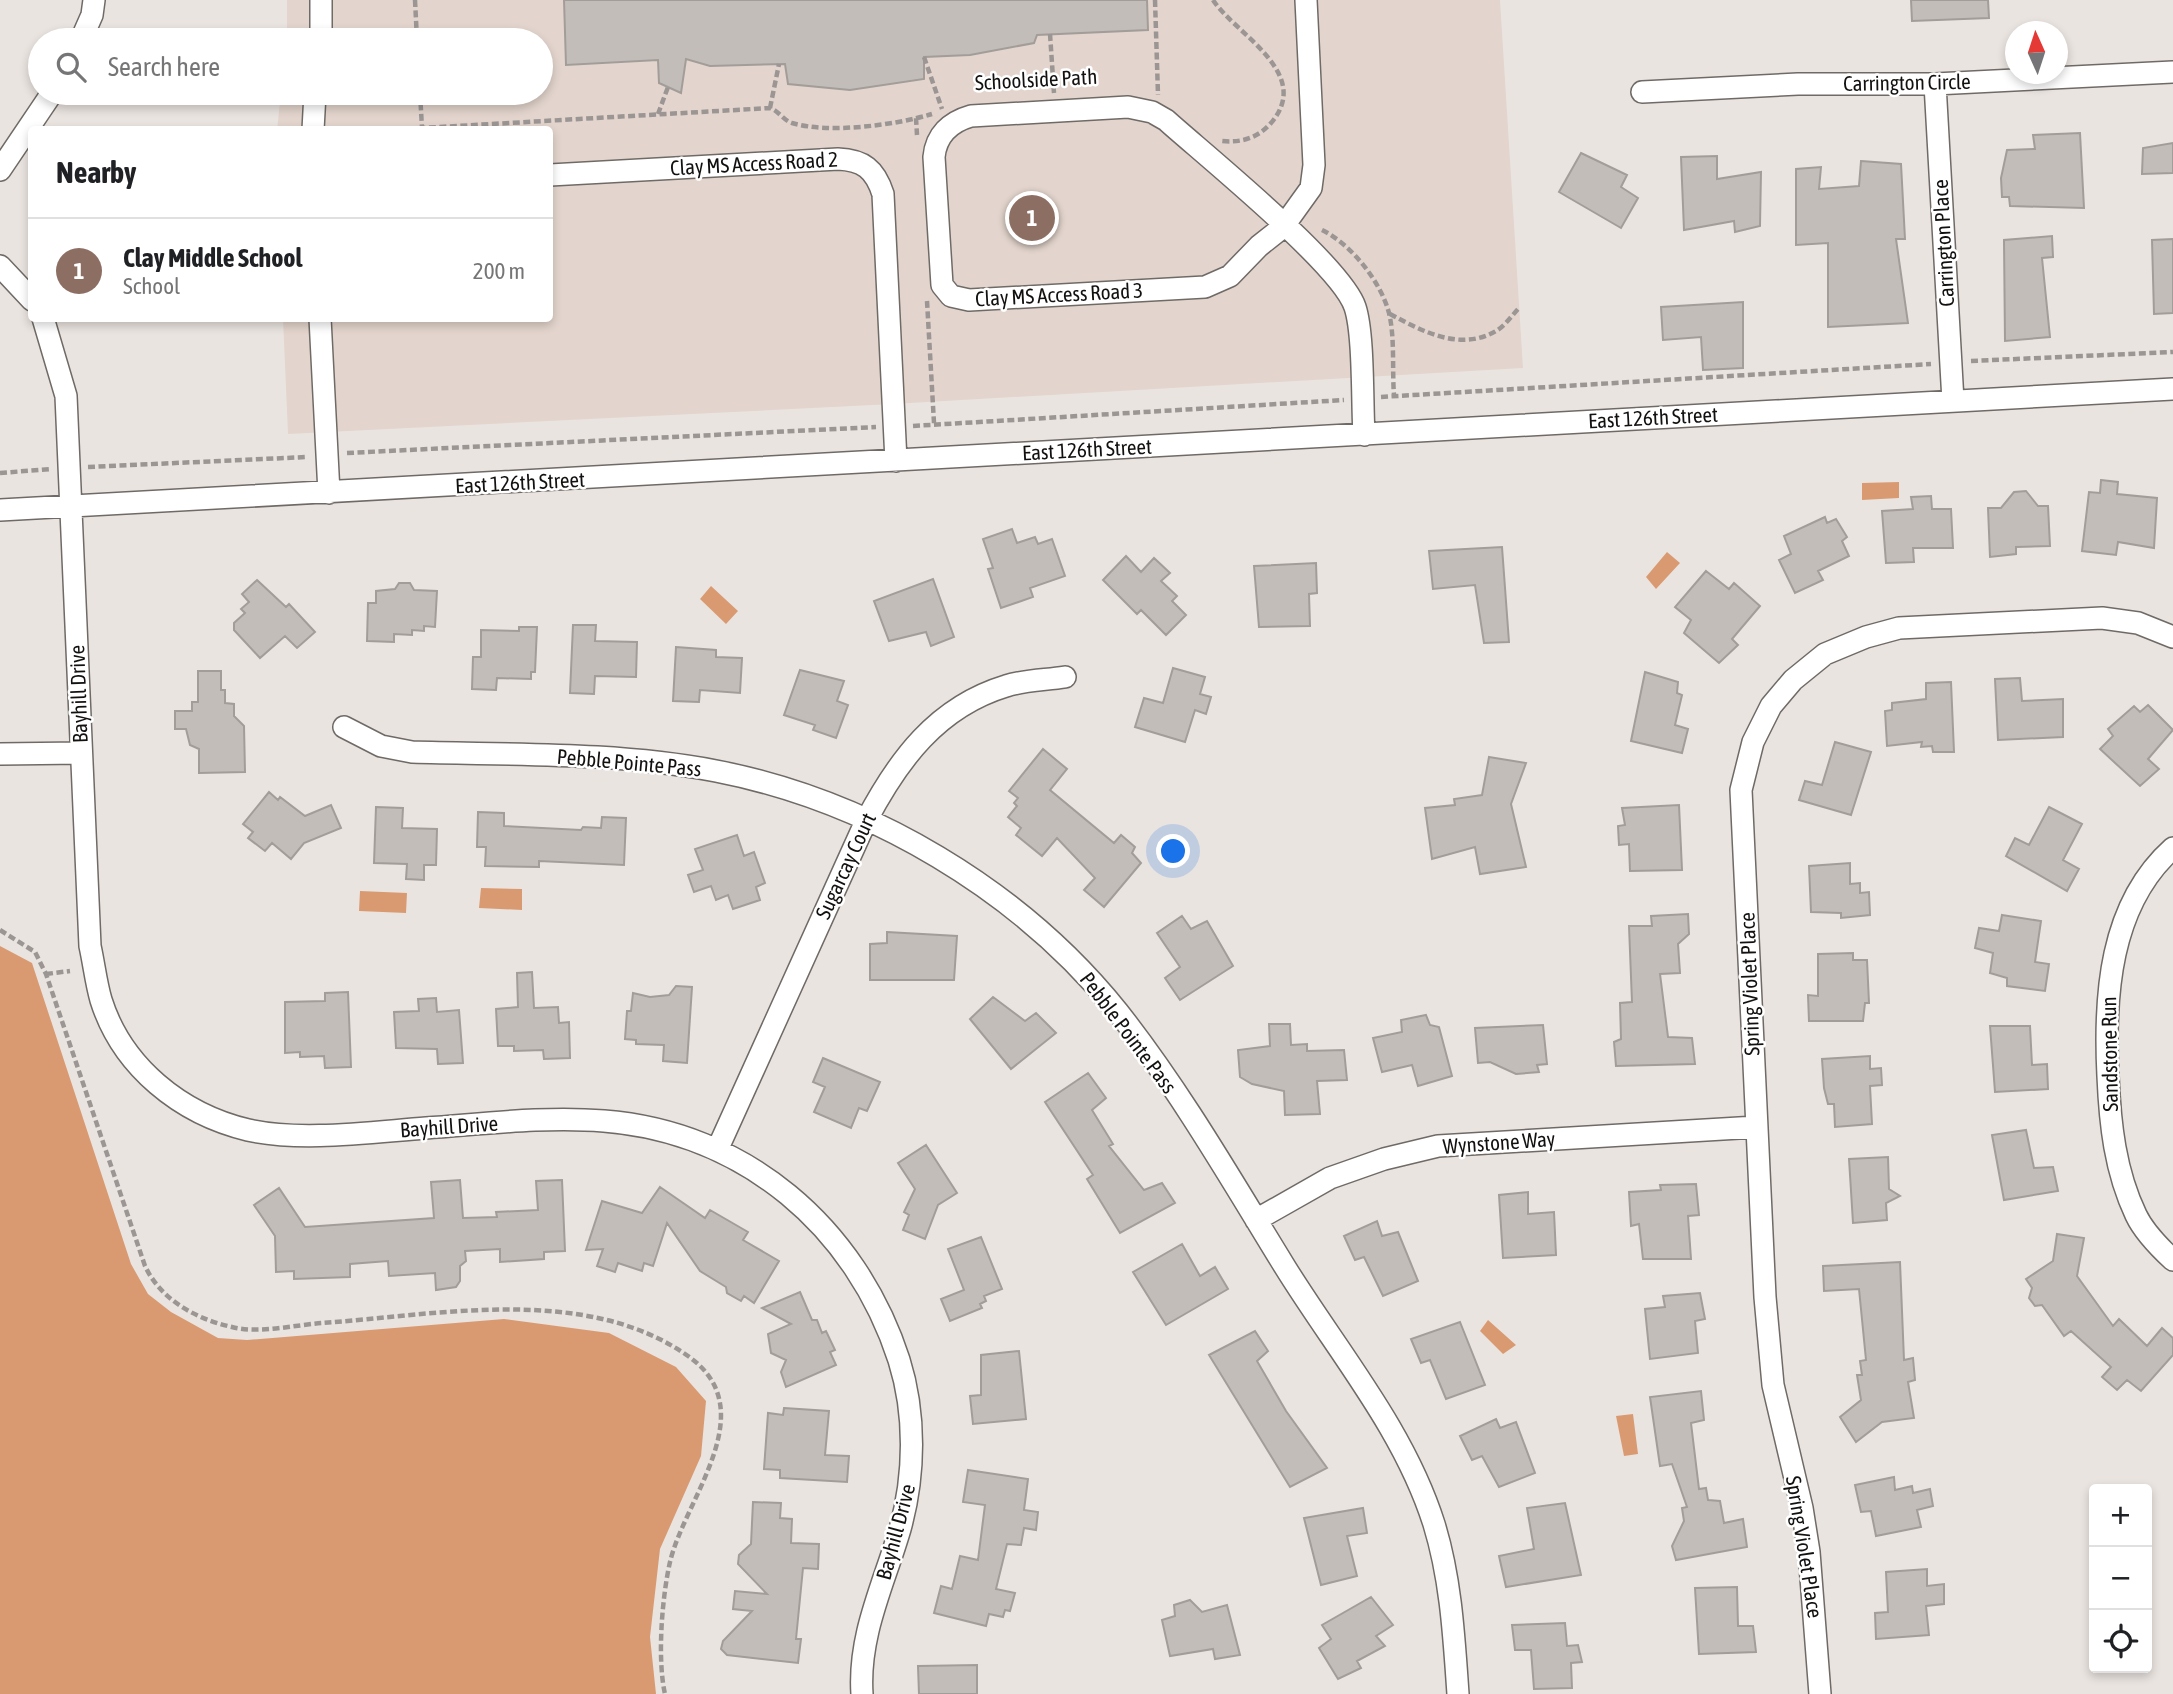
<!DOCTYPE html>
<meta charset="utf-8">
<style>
:root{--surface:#fff;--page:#f2f2f2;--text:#202124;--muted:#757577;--line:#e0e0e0;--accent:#ea580c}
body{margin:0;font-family:"Asap Condensed",sans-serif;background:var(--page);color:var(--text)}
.controls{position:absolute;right:21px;bottom:21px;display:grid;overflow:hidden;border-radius:7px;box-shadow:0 4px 10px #0003}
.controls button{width:63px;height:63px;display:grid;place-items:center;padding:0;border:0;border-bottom:2px solid var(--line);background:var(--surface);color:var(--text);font:35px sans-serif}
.compass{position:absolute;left:2005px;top:21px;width:63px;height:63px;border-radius:50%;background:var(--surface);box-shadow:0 4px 10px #0003;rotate:357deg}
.you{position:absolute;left:1174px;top:852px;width:24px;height:24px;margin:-18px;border:5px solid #fff;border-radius:50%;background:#1a73e8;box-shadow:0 0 0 10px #1a73e833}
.badge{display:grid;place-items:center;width:46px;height:46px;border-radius:50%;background:var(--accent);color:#fff;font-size:23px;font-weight:700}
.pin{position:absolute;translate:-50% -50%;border:4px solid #fff;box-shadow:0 2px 7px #0006}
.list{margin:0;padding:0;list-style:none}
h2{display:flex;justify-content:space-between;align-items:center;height:91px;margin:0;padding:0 28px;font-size:30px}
h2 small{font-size:23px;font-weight:400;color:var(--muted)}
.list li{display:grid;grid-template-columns:46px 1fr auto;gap:21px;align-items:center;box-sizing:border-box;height:105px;padding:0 28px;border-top:2px solid var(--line)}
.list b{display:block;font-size:26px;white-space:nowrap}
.list p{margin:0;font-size:23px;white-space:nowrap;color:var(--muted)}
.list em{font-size:23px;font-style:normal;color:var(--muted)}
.icon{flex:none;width:38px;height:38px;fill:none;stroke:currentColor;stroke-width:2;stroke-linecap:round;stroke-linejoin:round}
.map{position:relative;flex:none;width:2173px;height:1694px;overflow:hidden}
.search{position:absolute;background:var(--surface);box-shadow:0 4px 10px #0003;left:28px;top:28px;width:525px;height:77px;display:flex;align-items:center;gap:18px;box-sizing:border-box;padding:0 24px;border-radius:38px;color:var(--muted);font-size:26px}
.panel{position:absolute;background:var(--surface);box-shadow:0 4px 10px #0003;left:28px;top:126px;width:525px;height:196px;border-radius:7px}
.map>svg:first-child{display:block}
</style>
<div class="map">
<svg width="2173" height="1694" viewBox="0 0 2173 1694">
<rect width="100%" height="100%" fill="#eae4e0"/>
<path fill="#e3d5cd" d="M287,0H1500L1523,368L893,404L288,434L283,319L550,318V130H277L281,93H541V40H287Z"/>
<path fill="#da9a71" d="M1899,482V498L1862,500V483Z
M1667,552L1680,563L1656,589L1646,577Z
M711,586L738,611L726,624L700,599Z
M481,888L522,889V910L479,908Z
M360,891L407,893L406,913L359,911Z
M0,946L32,963L131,1264L148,1294L171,1312L218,1338L247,1340L504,1319L609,1333L676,1367L706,1401L701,1456L660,1549L650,1637L656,1694H0Z
M1488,1320L1516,1345L1503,1354L1480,1331Z
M1633,1414L1638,1454L1624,1456L1616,1416Z"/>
<path fill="#c3bdb9" stroke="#a39d9a" stroke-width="2" d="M564,0H1147L1148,30L1037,35L1034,43L970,55L924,57V79L850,90L788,84L785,64L710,66L686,59L681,93L659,83L658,60L566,65Z
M1911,0H1988L1989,18L1912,21Z
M2080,133L2084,208L2010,206L2009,197H2002L2001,178L2007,150L2035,149L2033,135Z
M2173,143V173L2142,174L2143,148Z
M1581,153L1627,175L1621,187L1638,198L1621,228L1559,192Z
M1717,156V179L1761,172L1760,226L1735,232L1734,221L1684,230L1681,157Z
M1861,161L1901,164L1905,239H1896L1908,323L1828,327V243L1796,245V169L1821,167L1819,189L1859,186Z
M2052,236L2053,257L2042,258L2050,337L2005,341L2004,240Z
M2173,239V313L2154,314L2152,240Z
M1743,302V368L1703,370L1701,337L1663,340L1661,307Z
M2101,480L2118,482L2117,494L2157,498L2154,548L2118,542L2116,555L2082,551L2089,492L2100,493Z
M2026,491L2038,506H2048L2050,546L2016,547V554L1990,557L1988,508H2001L2014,492Z
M1931,496L1932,509H1951L1953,548H1913L1914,562L1886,563L1882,511L1913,509L1911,497Z
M1825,517L1827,523L1836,519L1847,537L1842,541L1849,556L1818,571L1823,580L1795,593L1779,560L1791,554L1784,536Z
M1012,529L1017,543L1035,537L1038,544L1052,539L1065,576L1030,588L1033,597L1001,608L988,569L993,568L983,539Z
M1502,547L1509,642L1484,643L1475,585L1433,589L1429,551Z
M1126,556L1141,572L1154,558L1170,573L1161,581L1177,596L1172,601L1186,615L1166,635L1141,610L1137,614L1103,580Z
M1316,563L1317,593L1309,594L1310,626L1259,627L1254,566Z
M1706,571L1729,589L1734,583L1760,606L1732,639L1738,645L1719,663L1684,633L1691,620L1675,607Z
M933,579L954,637L931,646L926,632L889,641L874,601Z
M257,580L286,607L289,604L315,632L297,648L285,636L260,658L234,630V623L245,613L241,609L249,602L242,594Z
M399,583H410L414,590L437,591L435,627L424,626V631L412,630V635L394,634V642L367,641L368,603H376V591L395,589Z
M573,625H596L595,641L637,642L636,677L595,676L594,694L570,693Z
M519,627H537L535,672H531V679L497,678L496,690L472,689L473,657H481V630L519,631Z
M676,647L716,650V657L742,658L740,693L700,690L699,702L673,701Z
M1173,668L1205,677L1200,694L1211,697L1206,714L1195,710L1185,742L1135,727L1144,698L1163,703Z
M800,670L844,681L837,701L848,705L836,738L813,730L815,725L784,715Z
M198,671H221V690H225V703L234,704V716L244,726L245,772L199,773V749L190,745L186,729H175V711H192V702H198Z
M1645,672L1678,682L1677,693L1682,695L1675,725L1688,729L1682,753L1631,741Z
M2020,678L2022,701L2063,699V737L1998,740L1995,679Z
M1951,682L1954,752H1933L1932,746L1921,747L1922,742L1887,746L1885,711L1892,710V703L1926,699V683Z
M2148,705L2173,730L2148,759L2159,769L2140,786L2100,749L2113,736L2108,729L2134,706L2140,712Z
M1835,742L1871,752L1851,815L1799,800L1805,781L1822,785Z
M1043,749L1067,769L1050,790L1114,843L1121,835L1135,847L1132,853L1141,863L1104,907L1084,890L1095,878L1057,838L1042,856L1016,835L1021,828L1008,817L1017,806L1014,803L1018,798L1009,791Z
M1489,757L1526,763L1511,804L1526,867L1480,874L1475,847L1432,859L1425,808L1455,805L1454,799L1482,795Z
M269,792L278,800L280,797L305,816L331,805L341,828L304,843L291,859L272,843L265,851L248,838L253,832L243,824Z
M1679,805L1682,870L1630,871L1629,844L1619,845L1618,826L1625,825L1622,808Z
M376,807L403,808L402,828L437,829L436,865H424V880L406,879L407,864L374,863Z
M2049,807L2082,824L2063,860L2079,869L2067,891L2006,856L2015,838L2029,845Z
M478,812L504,813V826L581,830L583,827L601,828L602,817L626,818L624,865L539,861V867L485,866L486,847H477Z
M737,835L744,856L754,852L765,883L756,887L760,900L733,909L728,895L716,900L711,886L694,892L688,875L703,870L695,849Z
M1850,863V884L1860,883V893L1869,892L1870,915L1841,918V913L1811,912L1809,866Z
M1688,914L1689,934L1678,944L1680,973L1660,974L1668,1037L1692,1038L1695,1064L1616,1066L1614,1042L1621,1039L1620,1003L1632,1002L1629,926H1652L1651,916Z
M2002,915L2041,921L2035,962L2049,964L2045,991L2007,986V978L1990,973L1993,953L1975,948L1979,928L1999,931Z
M1182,916L1191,929L1207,921L1233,966L1180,1000L1165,978L1180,967L1157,933Z
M887,932L957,936L954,980H870V944L887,943Z
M1853,953V960H1867L1869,1003H1865L1863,1021H1809L1808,995L1818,996V954Z
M532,972L534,1008L558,1007L559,1023L569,1022L570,1058L544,1059L543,1050L514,1051V1046H498L496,1009L518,1007L517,973Z
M676,986L692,987L687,1063L663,1061L664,1045L636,1044V1040L625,1039L627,1011H631L633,993L650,997L669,995Z
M348,992L351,1067L325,1068L324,1056L300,1057V1052L285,1053V1002L325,1001V993Z
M993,997L1025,1021L1036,1013L1056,1033L1011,1069L970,1019Z
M436,998L437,1012L459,1010L463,1063L438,1064L437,1049L396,1048L394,1012L419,1011L418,999Z
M1426,1015L1430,1025L1439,1027L1452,1076L1418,1086L1412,1065L1382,1072L1373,1038L1402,1032L1401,1020Z
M1269,1024H1290L1291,1045L1307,1044V1051L1344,1050L1347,1080L1317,1081L1320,1114L1285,1115L1284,1091L1252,1084L1240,1077L1238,1050L1270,1046Z
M1543,1025L1547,1064L1537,1065L1539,1072L1516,1074L1490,1062L1478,1063L1475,1028Z
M1990,1026H2030L2032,1065L2047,1064L2048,1089L1995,1092Z
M1870,1056V1069L1881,1068L1882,1085L1870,1086L1872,1124L1835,1127L1834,1104H1828L1824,1088L1822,1059Z
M823,1058L880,1082L867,1111L859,1108L851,1128L814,1112L825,1087L813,1082Z
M1088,1073L1106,1098L1092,1110L1113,1144L1109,1146L1144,1190L1162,1183L1175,1203L1120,1233L1087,1179L1093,1175L1045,1102Z
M2026,1130L2034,1168L2053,1167L2058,1191L2004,1200L1992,1135Z
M926,1145L957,1193L938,1205L925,1239L903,1230L909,1215L904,1212L915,1189L898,1163Z
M1888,1157L1889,1189L1900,1196L1886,1203L1887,1220L1853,1223L1849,1159Z
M460,1180L463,1218L497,1217L496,1212L538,1210L536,1181L562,1180L565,1251L544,1252V1259L500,1262V1249L465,1251L466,1261L460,1266V1281L456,1287L436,1290L435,1273L389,1276L388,1261L350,1264V1277L294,1279V1271L276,1272L275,1236L254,1205L279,1188L305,1227L434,1218L431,1182Z
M1696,1184L1699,1215L1688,1216L1691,1259H1643L1639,1224L1631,1226L1629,1192L1661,1190L1660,1185Z
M660,1187L705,1218L710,1210L748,1232L743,1240L779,1261L754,1303L744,1296L741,1301L727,1293L726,1287L700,1271L667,1223L653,1266L644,1263L642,1271L618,1263L615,1272L597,1266L603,1249L586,1250L602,1201L642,1213Z
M1528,1192V1214L1554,1212L1556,1255L1503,1258L1499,1195Z
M1377,1221L1382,1236L1398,1232L1418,1281L1383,1296L1364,1257L1355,1260L1344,1236Z
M2057,1234L2084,1238L2077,1276L2113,1326L2119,1319L2147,1346L2162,1328L2173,1338V1355L2141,1391L2127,1380L2117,1390L2102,1377L2111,1367L2071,1331L2064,1336L2042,1305L2035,1306L2029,1298L2032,1288L2026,1279L2053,1261Z
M981,1237L1002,1289L984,1296L986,1301L980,1304L982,1308L950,1321L941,1299L964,1290L948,1249Z
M1182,1244L1200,1276L1215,1267L1228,1289L1166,1325L1133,1272Z
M1900,1262L1904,1360L1913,1358L1915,1380L1908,1382L1914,1418L1882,1422L1856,1442L1840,1417L1861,1400L1857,1375H1862L1860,1361L1866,1360L1859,1289L1824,1291L1823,1266Z
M800,1292L812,1320H817L822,1333L826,1331L835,1350L830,1352L836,1365L786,1387L781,1372L786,1360L771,1353L768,1334L791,1324L762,1308Z
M1700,1293L1705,1319L1695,1321L1698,1353L1650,1359L1645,1309L1665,1307L1663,1296Z
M1460,1322L1485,1385L1446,1399L1430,1360L1421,1363L1411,1339Z
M1255,1331L1268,1351L1257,1361L1286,1411L1327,1468L1290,1487L1209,1355Z
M1019,1351L1026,1419L973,1424L970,1396L981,1395V1355Z
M1701,1391L1704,1420L1691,1423L1699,1489L1706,1488L1708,1500L1720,1501L1724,1523L1743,1519L1747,1547L1676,1560L1672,1546L1684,1521L1682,1508L1687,1507L1672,1464L1660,1466L1650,1397Z
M784,1408L829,1411L825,1455L849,1456L847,1482L780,1478V1470L764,1469L768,1413L783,1415Z
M1496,1419L1500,1428L1516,1422L1535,1473L1499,1487L1482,1456L1472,1460L1460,1436Z
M968,1470L1028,1479L1024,1510L1038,1512L1036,1530L1024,1528L1021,1545L1007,1544L996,1589L1015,1593L1010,1611L1005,1610L1003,1617L989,1614L986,1626L934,1613L941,1586L952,1589L960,1556L978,1560L985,1505L963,1502Z
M1894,1477L1895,1490L1912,1486L1913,1493L1930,1489L1933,1506L1917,1510L1921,1527L1876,1536L1871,1511L1861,1512L1855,1485Z
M753,1502L781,1503L780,1518L792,1519L791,1543L819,1544L818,1569L803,1568L796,1639H801L798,1663L727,1655L721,1649L723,1641L752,1611L733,1609L735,1591L767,1594L738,1564L739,1555L751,1544Z
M1565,1503L1581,1575L1506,1587L1499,1556L1534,1549L1527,1508Z
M1363,1508L1367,1533L1347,1536L1357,1576L1321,1585L1304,1518Z
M1927,1569V1586L1944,1584V1604L1926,1606L1929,1635L1876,1639L1875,1613L1888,1612L1886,1572Z
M1737,1587L1738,1626H1753L1756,1652L1699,1654L1695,1588Z
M1371,1597L1393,1625L1376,1636L1385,1646L1357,1661L1361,1668L1338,1679L1319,1648L1331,1639L1322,1625Z
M1190,1600L1202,1612L1227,1605L1240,1655L1215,1659L1213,1649L1170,1656L1162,1620L1175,1616L1174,1605Z
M1565,1623L1567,1646L1578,1645L1582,1662L1571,1663L1572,1688L1534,1689L1531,1650H1515L1512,1625Z
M977,1665V1694H919L918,1666Z"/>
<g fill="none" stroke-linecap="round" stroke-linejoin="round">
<g stroke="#6f6a66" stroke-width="24">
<path id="minor" d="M321,0V40
M1306,0L1314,165L1311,188L1283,227L1259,246L1230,276L1205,287L969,300L951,296L942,285L934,157C936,135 950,122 971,116L1128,107L1152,112L1166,120C1205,155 1341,265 1355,307C1364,334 1362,403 1364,435
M81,40L92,15L94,0
M1935,84L1953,401
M1642,92L1798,84H1935L2173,72
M313,130L315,93
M0,170L52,93
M550,175L838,159C863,160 875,169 883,194L896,461
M0,266L32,300
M43,318L66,396L90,946C94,964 96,983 101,1000C122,1067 181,1114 248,1130C301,1142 372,1132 426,1128C484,1124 545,1116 604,1121C745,1132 856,1227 899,1360C916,1414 915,1475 900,1529C884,1584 858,1635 862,1694
M320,318L329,493
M0,510L2173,389
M344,727L381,746L412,752C513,755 616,752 716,771C870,801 1020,890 1118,1012C1181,1092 1232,1181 1285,1267C1337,1351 1404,1429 1434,1524C1451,1579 1454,1637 1458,1694
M0,754L81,753
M2173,848C2109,905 2104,997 2108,1076C2110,1124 2115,1171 2136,1215C2144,1232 2160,1248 2173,1260
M718,1148L866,821C898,760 937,707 1006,686C1024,680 1046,680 1065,677
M1256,1220L1330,1178L1384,1159L1438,1146L1756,1127
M1820,1694L1809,1552L1802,1508L1773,1385L1765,1297L1741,790L1753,742L1771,706L1793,680L1825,654L1866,637L1899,628L2102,618L2138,623L2173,637"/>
</g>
<path stroke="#9b9693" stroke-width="4.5" stroke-dasharray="7 3.5" stroke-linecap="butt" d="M415,0L417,40
M1155,0L1158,95
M1213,0C1235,34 1314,73 1271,123C1258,138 1241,143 1222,141
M1050,34L1054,93
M924,57L942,109
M420,93L422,128L770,108C779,111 783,120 792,123C829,134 896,125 932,114
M770,108L779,64
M658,114L668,87
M916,118L917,135
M1322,230C1351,244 1381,282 1389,313C1395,338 1392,369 1394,395
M927,301L934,423
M1390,314C1422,331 1460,352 1496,331C1505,326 1513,314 1520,307
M1971,361L2173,352
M1381,397L1931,364
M913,426L1344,400
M347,453L876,427
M88,467L307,457
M0,473L51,469
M0,930L35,952L46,974L145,1266C161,1300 196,1319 232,1327C259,1334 294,1325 322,1323C438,1315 586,1284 688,1356C765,1410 685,1498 670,1562C662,1597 657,1659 665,1694
M46,974L70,971"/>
<use href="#minor" stroke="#fff" stroke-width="21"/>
</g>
<g text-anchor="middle" stroke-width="5" stroke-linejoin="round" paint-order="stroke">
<g font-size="21" fill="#131110" stroke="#fff">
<text transform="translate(1036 80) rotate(-3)" y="7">Schoolside Path</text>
<text transform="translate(1907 83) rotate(-1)" y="7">Carrington Circle</text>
<text transform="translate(754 164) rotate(-3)" y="7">Clay MS Access Road 2</text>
<text transform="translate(1944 243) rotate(-93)" y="7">Carrington Place</text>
<text transform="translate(1059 295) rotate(-3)" y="7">Clay MS Access Road 3</text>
<text transform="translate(1653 418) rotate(-3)" y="7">East 126th Street</text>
<text transform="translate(1087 450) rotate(-3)" y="7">East 126th Street</text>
<text transform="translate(520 483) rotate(-3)" y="7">East 126th Street</text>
<text transform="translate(79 694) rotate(-92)" y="7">Bayhill Drive</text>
<text transform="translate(629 763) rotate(5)" y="7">Pebble Pointe Pass</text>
<text transform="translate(846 866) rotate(-65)" y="7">Sugarcay Court</text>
<text transform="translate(1750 984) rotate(-92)" y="7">Spring Violet Place</text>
<text transform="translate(1128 1033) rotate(53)" y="7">Pebble Pointe Pass</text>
<text transform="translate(2110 1054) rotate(-91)" y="7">Sandstone Run</text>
<text transform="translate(449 1127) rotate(-4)" y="7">Bayhill Drive</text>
<text transform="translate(1499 1143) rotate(-4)" y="7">Wynstone Way</text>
<text transform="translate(896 1532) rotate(-75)" y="7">Bayhill Drive</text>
<text transform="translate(1804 1547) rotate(81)" y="7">Spring Violet Place</text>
</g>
</g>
</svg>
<div class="controls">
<button>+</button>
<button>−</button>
<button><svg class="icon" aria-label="locate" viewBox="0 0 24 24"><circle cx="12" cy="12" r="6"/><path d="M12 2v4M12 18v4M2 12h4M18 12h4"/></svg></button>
</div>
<svg class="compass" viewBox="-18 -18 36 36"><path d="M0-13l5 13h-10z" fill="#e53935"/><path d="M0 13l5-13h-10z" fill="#757577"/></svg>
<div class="you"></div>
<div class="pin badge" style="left:1032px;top:218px;background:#8d6e63">1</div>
<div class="search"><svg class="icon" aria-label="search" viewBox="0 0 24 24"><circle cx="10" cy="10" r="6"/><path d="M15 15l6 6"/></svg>Search here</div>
<section class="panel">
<h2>Nearby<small></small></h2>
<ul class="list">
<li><span class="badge" style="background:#8d6e63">1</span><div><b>Clay Middle School</b><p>School</p></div><em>200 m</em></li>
</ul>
</section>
</div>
